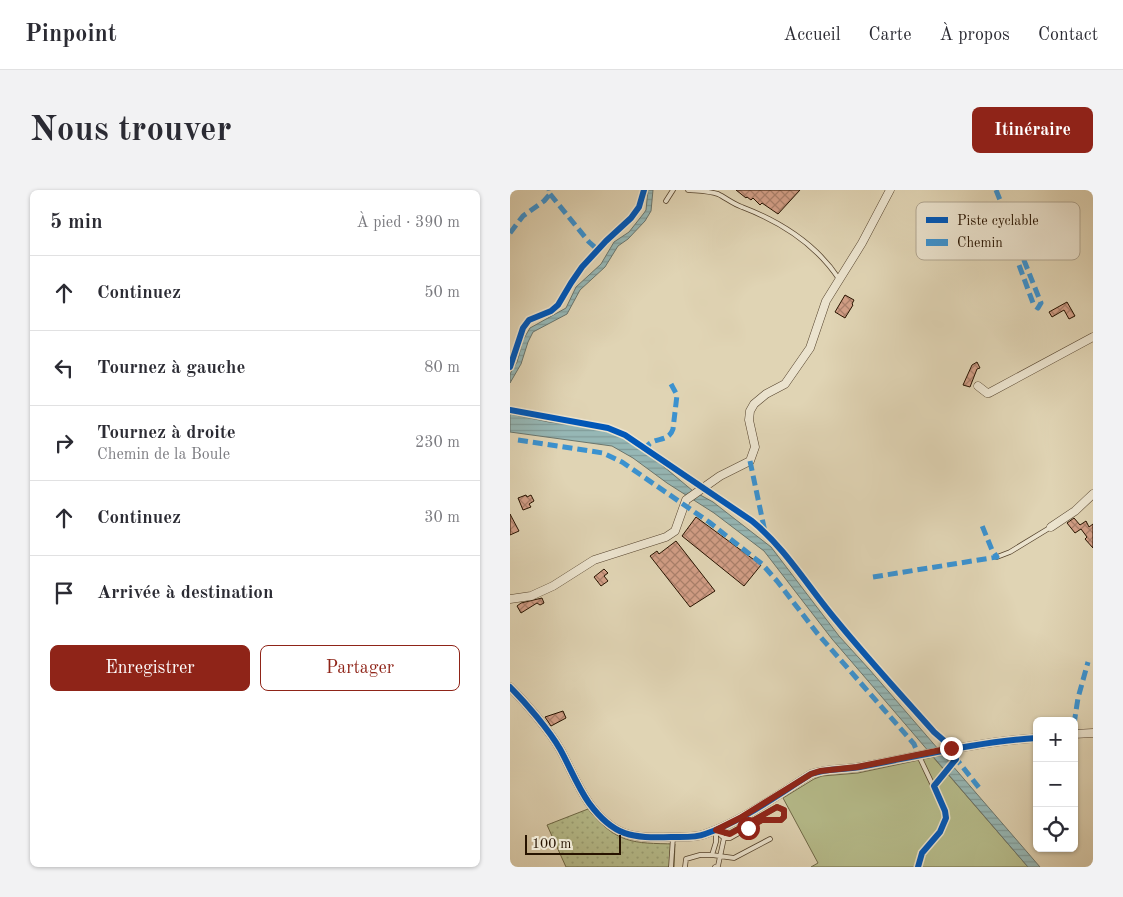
<!DOCTYPE html>
<html lang="fr">
<meta charset="utf-8">
<style>
:root{--surface:#fff;--page:#f2f2f3;--text:#2b2b33;--muted:#7c7c81;--line:#e1e1e2;--accent:#8f2418}
body{margin:0;font-family:"Old Standard TT",serif;background:var(--page);color:var(--text)}
.controls{position:absolute;right:15px;bottom:15px;display:grid;overflow:hidden;border-radius:8px;box-shadow:0 1px 4px #0004}
.controls button{width:45px;height:45px;display:grid;place-items:center;padding:0;border:0;border-bottom:1px solid var(--line);background:var(--surface);color:var(--text);font:25px sans-serif}
.scale{position:absolute;left:15px;bottom:12px;width:96px;box-sizing:border-box;padding-left:5px;border:2px solid #271300;border-top:0;font-size:14px;line-height:18px;white-space:nowrap;color:#271300;-webkit-text-stroke:4px #ebe3ce;paint-order:stroke}
.stop{position:absolute;width:15px;height:15px;margin:-11px;border:4px solid #8f2418;border-radius:50%;background:#fff}
.stop.end{background:#8f2418;border-color:#fff;box-shadow:0 1px 5px #0008}
.list{margin:0;padding:0;list-style:none}
h2{display:flex;justify-content:space-between;align-items:center;height:65px;margin:0;padding:0 20px;font-size:21px}
h2 small{font-size:16px;font-weight:400;color:var(--muted)}
.list li{display:grid;grid-template-columns:32px 1fr auto;gap:15px;align-items:center;box-sizing:border-box;height:75px;padding:0 20px;border-top:1px solid var(--line)}
.list b{display:block;font-size:19px;white-space:nowrap}
.list p{margin:0;font-size:16px;white-space:nowrap;color:var(--muted)}
.list em{font-size:16px;font-style:normal;color:var(--muted)}
.actions{display:flex;gap:10px;padding:15px 20px}
.actions a{flex:1;padding:11px 0;border:1px solid var(--accent);border-radius:8px;text-align:center;font-size:18px;color:var(--accent)}
.actions .main{background:var(--accent);color:#fff}
.icon{flex:none;width:28px;height:28px;fill:none;stroke:currentColor;stroke-width:2;stroke-linecap:round;stroke-linejoin:round}
.map{position:relative;flex:none;width:583px;height:677px;overflow:hidden;border-radius:8px}
header{display:flex;align-items:center;gap:30px;box-sizing:border-box;height:70px;padding:0 25px;background:var(--surface);border-bottom:1px solid var(--line)}
header strong{font-size:24px}
nav{display:flex;gap:28px;margin-inline-start:auto;font-size:18px}
.intro{display:flex;align-items:center;justify-content:space-between;box-sizing:border-box;height:120px;padding:0 30px}
h1{margin:0;font-size:35px}
.button{padding:12px 22px;border-radius:8px;background:var(--accent);color:#fff;font-size:18px;font-weight:700}
main{display:flex;gap:30px;padding:0 30px}
aside{flex:1;background:var(--surface);border-radius:8px;box-shadow:0 1px 4px #0004}
.map>svg:first-child{display:block}
</style>
<header>
<strong>Pinpoint</strong>
<nav><a>Accueil</a><a>Carte</a><a>À propos</a><a>Contact</a></nav>
</header>
<div class="intro"><h1>Nous trouver</h1><a class="button">Itinéraire</a></div>
<main>
<aside>
<h2>5 min<small>À pied · 390 m</small></h2>
<ul class="list">
<li><svg class="icon" aria-label="ahead" viewBox="0 0 24 24"><path d="M12 20V5M6 11l6-6 6 6"/></svg><div><b>Continuez</b></div><em>50 m</em></li>
<li><svg class="icon" aria-label="left" viewBox="0 0 24 24"><path d="M17 20v-9H6M10 6l-5 5 5 5"/></svg><div><b>Tournez à gauche</b></div><em>80 m</em></li>
<li><svg class="icon" aria-label="right" viewBox="0 0 24 24"><path d="M7 20v-9h11M14 6l5 5-5 5"/></svg><div><b>Tournez à droite</b><p>Chemin de la Boule</p></div><em>230 m</em></li>
<li><svg class="icon" aria-label="ahead" viewBox="0 0 24 24"><path d="M12 20V5M6 11l6-6 6 6"/></svg><div><b>Continuez</b></div><em>30 m</em></li>
<li><svg class="icon" aria-label="arrive" viewBox="0 0 24 24"><path d="M6 21V4h12l-3 4 3 4H6"/></svg><div><b>Arrivée à destination</b></div></li>
</ul>
<div class="actions"><a class="main">Enregistrer</a><a>Partager</a></div>
</aside>
<div class="map">
<svg width="583" height="677" viewBox="0 0 583 677">
<defs>
<pattern id="garden-dots" width="8" height="8" patternUnits="userSpaceOnUse" patternTransform="scale(1.25)"><rect width="8" height="8" fill="#b6bc8b"/><path d="M2 2h.1M6 6h.1" fill="none" stroke="#9ca176" stroke-width="1.8" stroke-linecap="round"/></pattern>
<pattern id="water-rules" width="6" height="5" patternUnits="userSpaceOnUse" patternTransform="scale(1.25)"><rect width="6" height="5" fill="#96b7b5"/><path d="M0 2.5h6" fill="none" stroke="#819c9a"/></pattern>
<pattern id="building-cross-hatch" width="8" height="8" patternUnits="userSpaceOnUse" patternTransform="scale(1.25)"><rect width="8" height="8" fill="#d29e86"/><path d="M0 0l8 8M0 8l8-8" fill="none" stroke="#aa806b"/></pattern>
</defs>
<rect width="100%" height="100%" fill="#e0d4b4"/>
<filter id="stains"><feTurbulence type="fractalNoise" baseFrequency=".004" numOctaves="4"/><feColorMatrix values="0 0 0 0 .2 0 0 0 0 .09 0 0 0 0 .02 0 0 0 .5 -.17"/></filter>
<radialGradient id="worn" r=".72"><stop offset=".6" stop-color="#630" stop-opacity="0"/><stop offset="1" stop-color="#630" stop-opacity=".3"/></radialGradient>
<path fill="#b6bc8b" stroke="#6e6846" d="M423,567L518,677H301L308,673L273,608L304,589L312,586L348,583Z"/>
<path fill="url(#garden-dots)" stroke="#6e6846" d="M78,619C107,654 122,653 165,654L164,677H56L37,635Z"/>
<path fill="url(#water-rules)" stroke="#6a756d" d="M138,0H143L141,21L135,31L118,49L108,56L95,77L70,100L57,124L23,142L18,152L11,174L0,193V184L7,172L13,150L20,138L56,118L66,97L91,74L104,52L119,42L134,23L136,20Z
M0,224L39,232L88,238L110,246L135,261L183,301L203,312L261,357L329,446L359,479L530,677H518L322,449L254,361L204,323L157,293L123,268L102,256L0,242Z"/>
<path fill="url(#building-cross-hatch)" stroke="#271300" d="M226,0H290L268,24L252,13L250,15L243,8L241,10L237,7L236,8Z
M335,105L344,110L342,114L343,115L335,128L325,122Z
M557,112L565,126L559,129L554,120L542,127L539,122Z
M467,172L470,178L467,179L460,197L453,195L462,175Z
M16,305L17,307L21,305L24,311L19,314L21,317L13,320L8,308Z
M0,324L9,341L0,345Z
M186,327L251,375L234,396L172,346Z
M564,328L570,335L576,331L579,337L583,334V358L575,349L577,347L571,339L565,343L557,333Z
M166,351L205,401L180,417L140,366L147,361L149,364Z
M94,379L98,383L94,386L98,391L91,396L84,387Z
M32,408L34,413L30,415L27,413L11,423L7,416L11,413Z
M53,521L56,528L41,536L35,527Z"/>
<g fill="none" stroke-linecap="round" stroke-linejoin="round">
<g stroke="#55432d" stroke-width="5.5">
<path id="service" d="M178,0C188,1 198,1 208,4C216,8 223,14 232,17C271,32 306,54 329,89
M156,11L163,0
M487,367L500,362L541,337
M409,566L435,621L436,628L430,642
M267,617L274,620V627L271,630H252L220,648H214L205,640L219,644Z
M202,665L224,668L260,649
M161,677L163,647
M175,677L176,669L190,665H202L206,652V640
M205,677L208,676L214,648"/>
</g>
<g stroke="#55432d" stroke-width="9">
<path id="minor" d="M468,196L477,203H479L583,147
M541,337L565,321L583,304
M0,409L21,406L43,396L84,370L156,347L165,341L176,310L210,286L240,271L245,257L239,230L240,221L244,214L256,204L275,194L300,158L316,111L352,53L380,0
M0,497C16,513 39,540 50,559C60,577 67,596 79,613C104,647 122,648 161,647C172,647 185,648 195,644C231,632 269,604 301,584C318,578 333,580 350,577C409,566 467,552 527,548
M564,544L583,543"/>
</g>
<use href="#service" stroke="#ebe3ce" stroke-width="4"/>
<use href="#minor" stroke="#ebe3ce" stroke-width="8"/>
<path stroke="#3b92d0" stroke-width="5" stroke-dasharray="10 5" stroke-linecap="butt" d="M486,0L531,113L528,118L525,116L523,113L509,75
M40,4L79,52L88,60
M0,43L13,26L34,11L40,4L39,0
M8,250L93,263L112,272L199,332L252,374L267,391L307,443L404,554L408,564
M139,262L138,255C146,247 159,252 163,239L167,205L161,194
M240,271L255,342
M363,387L487,367L482,360L471,333
M564,534L568,508L578,472
M444,566L470,599"/>
<g stroke="#ebe3ce" stroke-width="9">
<path id="cycleway" d="M0,177L13,138L19,130L41,121L48,115L61,93L72,77L96,51L121,28L129,17L134,0
M0,220L98,238L115,245L242,331C276,359 298,397 326,430C357,468 391,505 424,542L439,555L446,569L424,596L435,621L436,628L430,642L412,663L408,677
M0,497C16,513 39,540 50,559C60,577 67,596 79,613C104,647 122,648 161,647C172,647 185,648 195,644C231,632 269,604 301,584C318,578 333,580 350,577C409,566 467,552 527,548"/>
</g>
<use href="#cycleway" stroke="#0057b8" stroke-width="6"/>
</g>
<g fill="none" stroke-linecap="round" stroke-linejoin="round">
<path stroke="#8f2418" stroke-width="6" d="M238,638L252,630H271L274,627V620L267,617L220,644L206,640L230,628L301,584L310,581L347,577L441,558"/>
</g>
<rect x="406" y="12" width="164" height="58" rx="8" fill="#ebe3ce" stroke="#b0a590" stroke-width="1"/>
<rect x="416" y="27" width="22" height="6" fill="#0057b8"/>
<rect x="416" y="49" width="22" height="7" fill="#3b92d0"/>
<g font-size="14" fill="#271300">
<text x="447" y="35">Piste cyclable</text>
<text x="447" y="57">Chemin</text>
</g>
<rect width="100%" height="100%" filter="url(#stains)"/>
<rect width="100%" height="100%" fill="url(#worn)"/>
</svg>
<div class="controls">
<button>+</button>
<button>−</button>
<button><svg class="icon" aria-label="locate" viewBox="0 0 24 24"><circle cx="12" cy="12" r="6"/><path d="M12 2v4M12 18v4M2 12h4M18 12h4"/></svg></button>
</div>
<div class="scale">100 m</div>
<div class="stop" style="left:238px;top:638px"></div>
<div class="stop end" style="left:441px;top:558px"></div>
</div>
</main>
